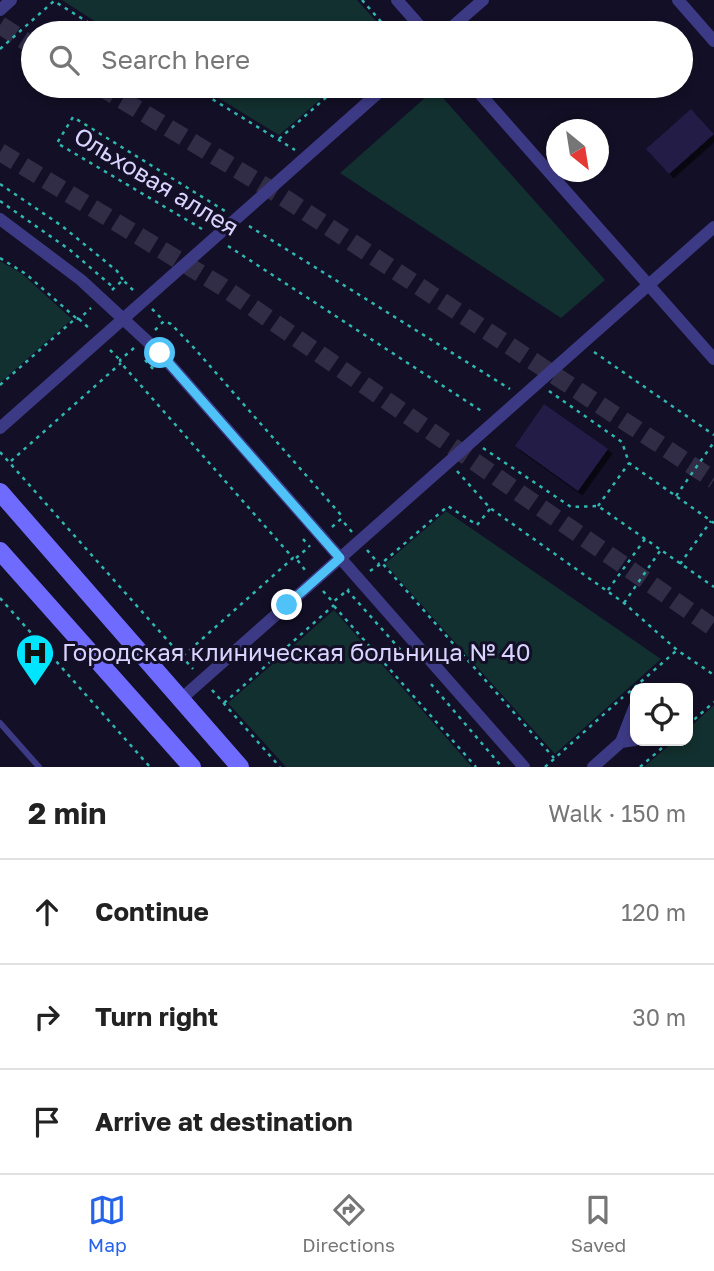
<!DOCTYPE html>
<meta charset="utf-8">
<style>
:root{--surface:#fff;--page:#f2f2f2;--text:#222;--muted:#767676;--line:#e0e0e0;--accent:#2563eb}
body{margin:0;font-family:"Golos Text",sans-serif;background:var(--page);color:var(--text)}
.controls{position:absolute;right:21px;bottom:21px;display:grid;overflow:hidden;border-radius:14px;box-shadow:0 4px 10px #0003}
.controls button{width:63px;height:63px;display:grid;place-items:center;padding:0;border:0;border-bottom:2px solid var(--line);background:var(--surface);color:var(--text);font:35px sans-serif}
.compass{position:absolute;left:546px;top:119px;width:63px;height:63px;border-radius:50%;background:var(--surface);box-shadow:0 4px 10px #0003;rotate:150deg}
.stop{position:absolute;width:21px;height:21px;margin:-16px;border:5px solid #4fc3f7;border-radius:50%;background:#fff}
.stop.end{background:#4fc3f7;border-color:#fff;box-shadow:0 2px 7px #0008}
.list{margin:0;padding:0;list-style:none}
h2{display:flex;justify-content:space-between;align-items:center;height:91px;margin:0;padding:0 28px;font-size:30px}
h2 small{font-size:23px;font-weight:400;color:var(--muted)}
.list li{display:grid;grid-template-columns:46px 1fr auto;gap:21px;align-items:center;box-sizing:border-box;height:105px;padding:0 28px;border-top:2px solid var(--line)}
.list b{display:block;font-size:26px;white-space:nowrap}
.list em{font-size:23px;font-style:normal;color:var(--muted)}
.icon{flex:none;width:38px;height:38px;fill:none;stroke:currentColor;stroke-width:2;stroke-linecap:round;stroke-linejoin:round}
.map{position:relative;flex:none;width:714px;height:767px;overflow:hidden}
.search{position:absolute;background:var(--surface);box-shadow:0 4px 10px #0003;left:21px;right:21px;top:21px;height:77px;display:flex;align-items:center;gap:18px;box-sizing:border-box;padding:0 24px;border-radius:38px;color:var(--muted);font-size:26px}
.sheet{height:406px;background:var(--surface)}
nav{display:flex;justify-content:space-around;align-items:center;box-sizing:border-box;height:98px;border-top:2px solid var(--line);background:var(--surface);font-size:19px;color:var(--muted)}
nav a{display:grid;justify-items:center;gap:4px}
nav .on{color:var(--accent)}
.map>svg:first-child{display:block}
</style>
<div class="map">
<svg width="714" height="767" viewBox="0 0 714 767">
<defs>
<filter id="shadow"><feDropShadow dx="4.5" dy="4.5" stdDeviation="0" flood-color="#0009"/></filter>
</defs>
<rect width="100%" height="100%" fill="#130f26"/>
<path fill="#12302f" d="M62,0H357L387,33H113Z
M199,86H336L279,135Z
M435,89L605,280L561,318L340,173Z
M0,261L21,273L72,319L0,383Z
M446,511L661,659L555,754L385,564Z
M334,610L472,767H286L228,703Z
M714,705V767H644L674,741H688V729Z"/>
<path fill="#241b47" filter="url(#shadow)" d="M691,109L714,134L669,174L646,149Z
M544,404L608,449L578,491L515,446Z"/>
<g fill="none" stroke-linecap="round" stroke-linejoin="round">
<path stroke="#312d47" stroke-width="18" stroke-dasharray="18 9" stroke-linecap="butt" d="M0,25L33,46
M99,86L283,197L714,480
M0,152L223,287L714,628"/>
<path stroke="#2fb8b0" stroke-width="2.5" stroke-dasharray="3.5 5" stroke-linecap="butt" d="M362,0L391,33
M0,49L54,1L105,33
M191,86L295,150
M279,139L339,86
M0,184L62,226L117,271L123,280
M0,201L70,250L114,288
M249,226L510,389
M202,229L57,143L73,117L225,211
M228,246L483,412
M0,258L26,274L76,318
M112,290L123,280L135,292
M152,309L164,321
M79,319L91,330
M155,330L164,321L171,324L195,349L341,515V519
M134,348L120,360L121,363L293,558
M110,350L120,360
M594,352L714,435
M145,360L155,371
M0,385L76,318L79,319L91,308
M549,391L622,442L629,463L714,523
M483,448L571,507L598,506L714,587
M0,452L193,669
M11,461L121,363
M457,471L490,508L624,603L677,650L714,675
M676,496L714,442
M598,506L629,463
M490,509L477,525L448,506L382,563L554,758
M332,527L341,519L352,532
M303,539L310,547
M367,550L379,564
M296,558L309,547
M680,564L711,521
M370,571L382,563
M347,590L406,656
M608,590L645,539
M323,591L333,602L349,589
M0,598L150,767
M624,603L660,551
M334,606L476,767
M183,656L293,558H296L305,570
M431,684L502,767
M212,690L280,767
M628,693L676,651
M224,703L334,605
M688,725L714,702
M545,767L623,697
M640,767L670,741"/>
<path stroke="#3d3a85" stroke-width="6" d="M0,723L39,767"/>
<path stroke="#3d3a85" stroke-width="12" d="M397,0L426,33
M678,0L714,41
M0,10L11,0
M445,33L483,0
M473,86L714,359
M0,219L81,280L160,353L524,767
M0,428L386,86
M181,699L714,227
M621,742L635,740
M593,767L621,742L635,706"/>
<path stroke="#6f6bff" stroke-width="18" d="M0,492L240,767
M0,551L192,767"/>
</g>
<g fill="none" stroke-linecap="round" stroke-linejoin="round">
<path stroke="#4fc3f7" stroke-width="9" d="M160,353L340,558L287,605"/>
</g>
<defs>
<g id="hospital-pin" transform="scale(2.0125)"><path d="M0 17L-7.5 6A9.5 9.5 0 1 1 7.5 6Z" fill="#00e5ff" stroke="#130f26"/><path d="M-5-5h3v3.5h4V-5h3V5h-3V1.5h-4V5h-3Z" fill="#111"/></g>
</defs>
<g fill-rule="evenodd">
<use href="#hospital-pin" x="35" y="653"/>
</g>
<g text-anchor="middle" stroke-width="6" stroke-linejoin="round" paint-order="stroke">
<g font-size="24" fill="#d9d4ff" stroke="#130f26">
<text transform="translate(156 182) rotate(31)" y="8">Ольховая аллея</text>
</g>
<g font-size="24" fill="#d9d4ff" stroke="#130f26" text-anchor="start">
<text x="62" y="661">Городская клиническая больница № 40</text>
</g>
</g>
</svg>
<div class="controls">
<button><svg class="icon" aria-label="locate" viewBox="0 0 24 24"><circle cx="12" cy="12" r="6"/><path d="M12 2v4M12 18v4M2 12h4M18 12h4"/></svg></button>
</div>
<svg class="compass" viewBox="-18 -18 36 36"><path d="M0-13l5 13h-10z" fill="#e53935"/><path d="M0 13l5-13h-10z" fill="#767676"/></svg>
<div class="stop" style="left:160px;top:353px"></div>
<div class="stop end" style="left:287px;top:605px"></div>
<div class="search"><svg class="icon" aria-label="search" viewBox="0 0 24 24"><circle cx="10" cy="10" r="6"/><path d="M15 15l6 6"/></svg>Search here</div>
</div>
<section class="sheet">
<h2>2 min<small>Walk · 150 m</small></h2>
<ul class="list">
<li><svg class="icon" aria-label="ahead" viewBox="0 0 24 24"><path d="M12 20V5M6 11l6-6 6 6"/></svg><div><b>Continue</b></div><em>120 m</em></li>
<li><svg class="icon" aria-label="right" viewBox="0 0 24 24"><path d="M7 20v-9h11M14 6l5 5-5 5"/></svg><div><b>Turn right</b></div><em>30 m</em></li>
<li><svg class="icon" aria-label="arrive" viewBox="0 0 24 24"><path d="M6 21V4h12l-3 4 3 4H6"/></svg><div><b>Arrive at destination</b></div></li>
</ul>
</section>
<nav>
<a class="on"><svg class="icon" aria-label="map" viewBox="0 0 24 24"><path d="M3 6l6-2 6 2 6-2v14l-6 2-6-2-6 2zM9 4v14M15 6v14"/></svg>Map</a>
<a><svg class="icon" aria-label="directions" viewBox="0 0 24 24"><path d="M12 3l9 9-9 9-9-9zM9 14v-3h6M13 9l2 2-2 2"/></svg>Directions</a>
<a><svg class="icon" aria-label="saved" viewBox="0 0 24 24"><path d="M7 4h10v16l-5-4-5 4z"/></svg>Saved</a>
</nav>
